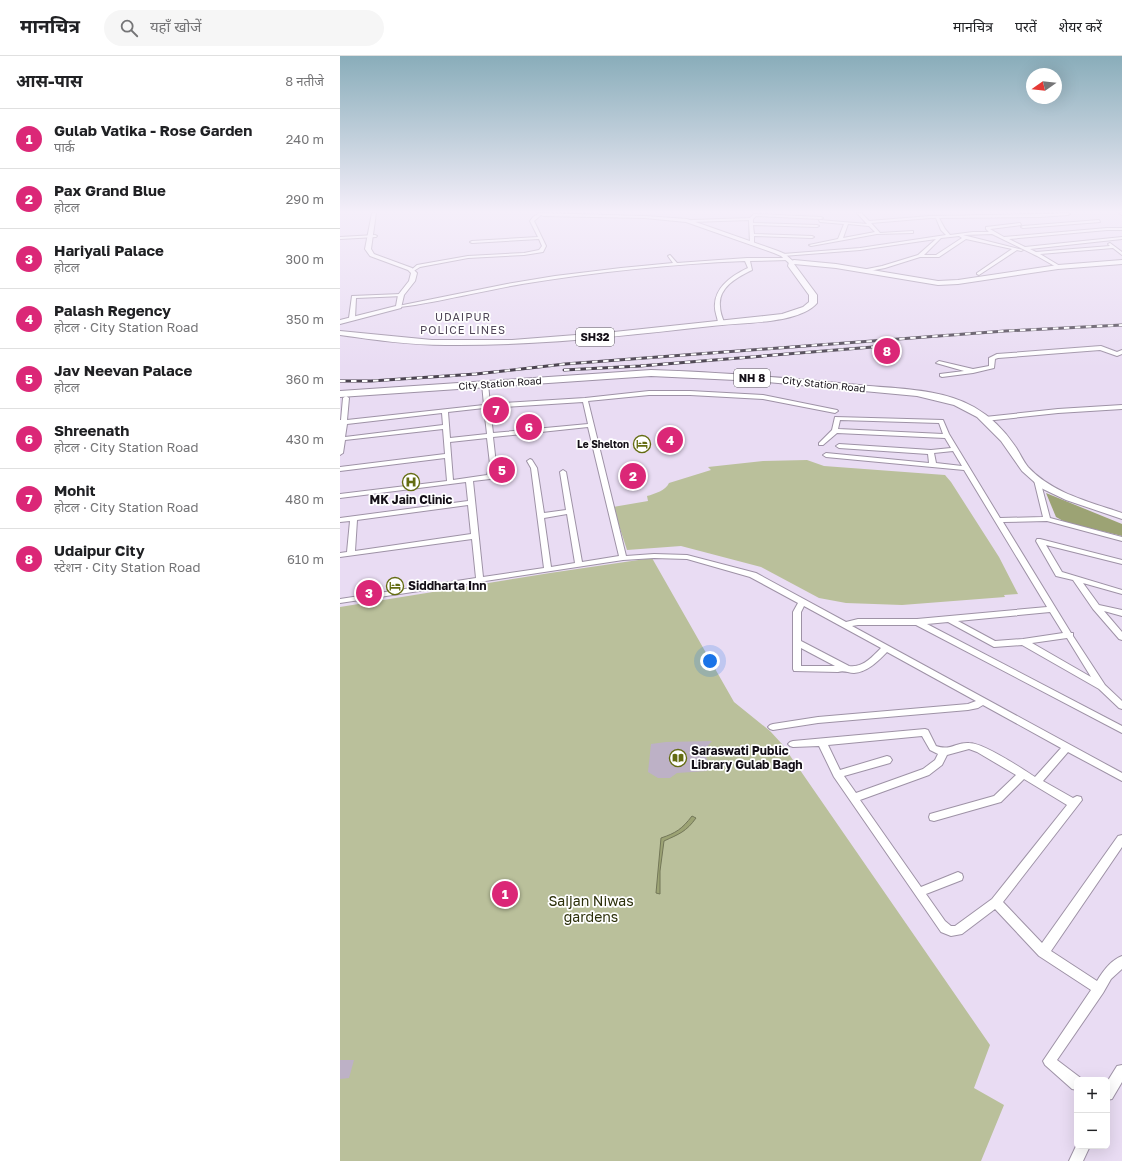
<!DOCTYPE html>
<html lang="hi">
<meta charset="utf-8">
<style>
:root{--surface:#fff;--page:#f6f6f6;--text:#202124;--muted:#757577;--line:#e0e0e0;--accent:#db2777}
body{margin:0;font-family:"Golos Text","Noto Sans Devanagari",sans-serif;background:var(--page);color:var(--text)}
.controls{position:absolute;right:12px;bottom:12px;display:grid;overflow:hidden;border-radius:6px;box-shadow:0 4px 16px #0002}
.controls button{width:36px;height:36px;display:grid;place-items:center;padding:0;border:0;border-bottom:1px solid var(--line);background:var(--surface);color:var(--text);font:20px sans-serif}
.compass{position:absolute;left:686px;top:12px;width:36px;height:36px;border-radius:50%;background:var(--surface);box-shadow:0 4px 16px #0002;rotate:256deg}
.you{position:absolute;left:370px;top:605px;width:14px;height:14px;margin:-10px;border:3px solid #fff;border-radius:50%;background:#1a73e8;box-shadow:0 0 0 6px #1a73e833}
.badge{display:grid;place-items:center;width:26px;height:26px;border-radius:50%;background:var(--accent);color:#fff;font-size:13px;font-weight:700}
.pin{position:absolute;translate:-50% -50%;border:2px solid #fff;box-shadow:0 1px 4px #0006}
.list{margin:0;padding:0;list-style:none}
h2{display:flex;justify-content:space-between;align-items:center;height:52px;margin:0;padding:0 16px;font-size:17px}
h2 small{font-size:13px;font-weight:400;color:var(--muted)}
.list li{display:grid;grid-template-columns:26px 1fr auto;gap:12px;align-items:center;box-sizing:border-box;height:60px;padding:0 16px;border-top:1px solid var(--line)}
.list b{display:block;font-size:15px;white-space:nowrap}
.list p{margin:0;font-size:13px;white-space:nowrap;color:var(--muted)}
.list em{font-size:13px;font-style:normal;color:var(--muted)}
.icon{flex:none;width:22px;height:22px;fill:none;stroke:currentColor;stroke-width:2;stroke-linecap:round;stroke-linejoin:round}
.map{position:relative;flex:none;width:782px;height:1105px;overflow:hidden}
header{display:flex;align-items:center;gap:24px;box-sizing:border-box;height:56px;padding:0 20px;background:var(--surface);border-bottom:1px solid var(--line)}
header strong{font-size:19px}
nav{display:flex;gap:22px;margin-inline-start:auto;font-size:14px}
.search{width:280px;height:36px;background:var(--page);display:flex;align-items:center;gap:10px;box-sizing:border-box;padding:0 14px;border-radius:22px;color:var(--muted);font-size:15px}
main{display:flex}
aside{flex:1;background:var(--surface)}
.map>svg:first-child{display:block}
</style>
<header>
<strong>मानचित्र</strong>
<div class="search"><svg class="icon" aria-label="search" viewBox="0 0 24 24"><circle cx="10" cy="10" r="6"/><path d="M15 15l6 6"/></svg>यहाँ खोजें</div>
<nav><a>मानचित्र</a><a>परतें</a><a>शेयर करें</a></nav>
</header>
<main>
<aside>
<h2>आस-पास<small>8 नतीजे</small></h2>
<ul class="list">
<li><span class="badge">1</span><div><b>Gulab Vatika - Rose Garden</b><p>पार्क</p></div><em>240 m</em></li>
<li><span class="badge">2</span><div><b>Pax Grand Blue</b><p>होटल</p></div><em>290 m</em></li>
<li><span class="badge">3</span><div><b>Hariyali Palace</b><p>होटल</p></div><em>300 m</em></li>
<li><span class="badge">4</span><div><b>Palash Regency</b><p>होटल · City Station Road</p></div><em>350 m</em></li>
<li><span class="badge">5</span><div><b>Jav Neevan Palace</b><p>होटल</p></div><em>360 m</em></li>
<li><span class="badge">6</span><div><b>Shreenath</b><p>होटल · City Station Road</p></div><em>430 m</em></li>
<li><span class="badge">7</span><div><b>Mohit</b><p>होटल · City Station Road</p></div><em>480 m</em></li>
<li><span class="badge">8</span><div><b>Udaipur City</b><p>स्टेशन · City Station Road</p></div><em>610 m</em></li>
</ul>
</aside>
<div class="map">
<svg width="782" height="1105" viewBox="0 0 782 1105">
<rect width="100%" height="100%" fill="#e9dcf3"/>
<path fill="#bac09b" d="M467,404L484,410L605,419L611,426L659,501L678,538L664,539L665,541L562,549L506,547L479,542L421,511L341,490L287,494L273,451L308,445L307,440C315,438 326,434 329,427L371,414L368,411L423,405Z
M312,502L394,646L430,675L442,688L650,989L634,1032L664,1049L641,1105H0V551L210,517Z"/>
<path fill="#9ca374" d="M706,437L782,468V480L725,466L716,461Z"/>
<path fill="#9ca374" stroke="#737758" d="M352,760L356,762C346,776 339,778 324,785L320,815V838L316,837L321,782C336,777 342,773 352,760Z"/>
<path fill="#bdb1c6" d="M372,685L363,695L370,709L367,715L337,717L330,722H318L308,716L311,688L326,686Z
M0,1004H14L9,1022L0,1023Z"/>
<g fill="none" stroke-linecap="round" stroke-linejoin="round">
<g stroke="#9e92a6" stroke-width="2">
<path id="minor" d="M200,157L201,159L194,165L206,190L203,196L184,199L128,202L80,211L72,216L70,215L77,209L128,200L184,197L199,194L202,190L199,183L132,187L130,186L132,185L198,181L190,165L193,161Z
M517,157H521L529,165L590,160L705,158L728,157L730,158L728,159L699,161L599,162L605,173L610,179L633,176H649L646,173V171L680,167L681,169L650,173L664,181L767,172H782V174H767L669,183L685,191L782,181V183L690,193L696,196L770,190L768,188L770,187L782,196V199L773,192L700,198L720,210V211L718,212L697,200L652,178L623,179L683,194L681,195L677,194L639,219L637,218V217L672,193L626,183L599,201H580L545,212L524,216L522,215V214L542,210L578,199L596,183L520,194L443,200L441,199L443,198L520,192L606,179L601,174L596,162H590L531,167L540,177L573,175V177H572L537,178L471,190L469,189L498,183L504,168L480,166L479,164L527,168ZM508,168L529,170L535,176L503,182ZM619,180L622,182L596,199H584L601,182Z
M779,157H782V159Z
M414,158L481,161L483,162L481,163L416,160L413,163V167L477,169L479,170L477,171L413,169L414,178L472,180L474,181L472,182L414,180V187L412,188L410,187L409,164L352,166L350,165L352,164L410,162Z
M759,164L760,166L683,172L681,171L683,170Z
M35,179L37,180L36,181L0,183V181Z
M330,199L337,207L407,202H448L450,203L448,204L410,205L412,214C397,221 378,232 380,250C380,256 382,261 384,266L381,268L378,266C377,260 374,254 375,248C376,230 393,219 408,212L405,205C331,208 256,216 182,228C147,234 111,243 75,249L60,251L58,250L167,228L215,220L281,212L333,207L328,200Z
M61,238H63V240L16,242L15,262L12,264L9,262L12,240Z
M761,290L777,296L782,294V298L777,300L760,294L658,302L655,303L654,312L633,317L602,321L600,320V318L624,315L596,307L599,305L633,313L649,310V302L657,298Z
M145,326L148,328L150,348L245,342L309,335H350L423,339L497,354L498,355L495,357L423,343L350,339H309L248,345L286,500L314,498L347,499L416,517L506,566L518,563H577L707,551L624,414L486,401L483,399L486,397L589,407L588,398L499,392L496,390L499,388L591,394L611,392L605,382L497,377L483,389H479V387L492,374L495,361L603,364L609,378L660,462L703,461L694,424L697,422L700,424L710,462L782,481V485L707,465L663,466L731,577H733V580L765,629L782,645V653L779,652L759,633L682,589L654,591L608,566L587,568L782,670V677L576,569H518L512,570L782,717V725L728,696L703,725L733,742L737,740L741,741L742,744L663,846L702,887L778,780L782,779V791L711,895L757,925C763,915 771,904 782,900V913L771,923L763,937L717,1004L742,1023L737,1024V1034L732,1033L705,1009L703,1005L751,934L699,900L655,853L622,878L611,880L601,876L494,721L479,690L453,691L450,690L448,688L450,686L453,685L585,673L588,674L596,690C611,695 616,686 629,687C644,687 681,712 695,721L721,692L643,649L638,652L628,654L478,667L433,674L430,673L428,671L430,669L433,668L478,661L628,648L636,645L547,596C538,605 528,616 514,617C508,617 504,614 498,616L454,615L453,613V556L458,547L410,521L347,503L314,502L283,504L0,547V543L136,522L132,483L0,501V497L7,496L10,465L0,466V462L128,445L126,426L0,442V438L107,425L105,402L0,415V411L105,398L103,373L5,384L3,397L0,399V364H1L3,342L6,340L9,342L7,364L144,349L142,328ZM243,346L248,368L153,377L150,352ZM144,352L147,378L110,382L108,356ZM102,357L103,369L5,381L7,368ZM500,364L599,367L603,378L498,373ZM248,371L279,500L242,506L226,416L223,414L220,416L226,454L204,457L197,412L192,404L190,403L187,405L191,412L204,512L143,521L133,425L150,423L157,420L154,418L156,408L153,381ZM147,382L150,408L147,419L113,424L110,386ZM613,395L622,410L596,407L594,397ZM128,449L131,478L15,495L17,464ZM227,458L235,507L211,511L204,462ZM464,550L541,592C532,601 523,612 509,610L461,585V556ZM710,556L723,577L683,583L655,585L618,565ZM727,582L751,621L692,587ZM461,592L495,610H461ZM582,680L590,694L598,698L595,704L583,713L516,737L504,720L550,707L552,704L550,701L547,700L500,714L488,689ZM629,693L637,696L676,719L654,740L590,758L589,761L590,764L594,765L661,746L684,723L727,749L652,843L615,870H611L605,865L586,838L622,824L623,821L622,818L618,816L581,831L520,744L589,719L602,709L607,699Z
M782,349V353L718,357L645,365L642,363L645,361L718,353Z
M697,483H700L782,504V508L706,489L722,516L782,534V538L743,527L759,549L782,554V560L764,555L782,576V584L779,583L753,553L733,524L716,520L696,485Z
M782,1009V1026L772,1043L767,1044V1026L777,1010Z
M737,1088V1090H750L743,1105H729Z"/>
</g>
<g stroke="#9e92a6" stroke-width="2">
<path id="tertiary" d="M32,157H36L31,193L34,198L72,212L77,217L75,225L64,239L61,252L0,268V264L56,250L58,239L69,225L71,217L68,214L30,200L25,193Z
M198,157L305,160L347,163L438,195L445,198L455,207L450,208L441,200L434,197L346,166L305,162L203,160Z"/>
</g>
<g stroke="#9e92a6" stroke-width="2">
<path id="primary" d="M454,204L496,208L598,225L618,224L718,209L782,204V208L718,213L618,228L598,229L496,212L454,208L477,239V247C458,269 399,266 372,270C283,280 195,290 106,289C70,289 35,284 0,279V275L92,284H172L274,276L442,258L463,251L469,246V239L448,210L449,206Z
M311,314C381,316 450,322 519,329C556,333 600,332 634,351C650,360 665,375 675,390C680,397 683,405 688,411C712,437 750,446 782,457V463L726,444L701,432L682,415L661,385L637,361L614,349L577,340L417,325L311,320L0,341V335Z"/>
</g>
<use href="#minor" fill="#fff" fill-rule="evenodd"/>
<use href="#tertiary" fill="#fff" fill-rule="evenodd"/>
<use href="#primary" fill="#fff" fill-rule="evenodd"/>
<g stroke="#4a434f" stroke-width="3">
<path id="rail" d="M224,314L300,310L533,291
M0,325H31L136,318L225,308L665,275L782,269"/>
</g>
<use href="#rail" stroke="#fff" stroke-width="2" stroke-dasharray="5.5" stroke-linecap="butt"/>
</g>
<linearGradient id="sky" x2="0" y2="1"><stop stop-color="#89adba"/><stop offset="0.5" stop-color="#f5effa"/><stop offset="1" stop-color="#f5effa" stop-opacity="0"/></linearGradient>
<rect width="782" height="312" fill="url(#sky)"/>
<defs>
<g id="hotel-ring" transform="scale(0.9)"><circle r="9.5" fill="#fff" stroke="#646c12" stroke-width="1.5"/><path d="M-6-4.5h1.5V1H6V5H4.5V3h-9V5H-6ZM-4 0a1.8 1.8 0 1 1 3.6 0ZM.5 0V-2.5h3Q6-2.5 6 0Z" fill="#646c12"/></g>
<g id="hospital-ring" transform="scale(0.9)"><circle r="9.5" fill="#fff" stroke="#646c12" stroke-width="1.5"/><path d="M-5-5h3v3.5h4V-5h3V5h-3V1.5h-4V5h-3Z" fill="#646c12"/></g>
<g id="library-ring" transform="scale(0.9)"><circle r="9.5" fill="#fff" stroke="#646c12" stroke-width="1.5"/><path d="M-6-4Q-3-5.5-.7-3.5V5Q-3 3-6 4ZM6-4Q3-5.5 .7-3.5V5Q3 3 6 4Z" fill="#646c12"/></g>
</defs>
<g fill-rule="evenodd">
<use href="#hotel-ring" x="302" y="388"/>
<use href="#hospital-ring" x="71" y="426"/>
<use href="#hotel-ring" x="55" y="530"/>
<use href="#library-ring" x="338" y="702"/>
</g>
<g text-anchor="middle" stroke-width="3.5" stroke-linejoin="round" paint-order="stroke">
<g font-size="10" fill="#140f17" stroke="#fff">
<text transform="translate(160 327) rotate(-4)" y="4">City Station Road</text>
<text transform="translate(484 328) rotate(6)" y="4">City Station Road</text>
</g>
<g font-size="10" font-weight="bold" fill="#140f17" stroke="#fff" text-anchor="end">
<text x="289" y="392">Le Shelton</text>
</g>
<g font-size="11" letter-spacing="1" fill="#4f4557" stroke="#fff">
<text x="123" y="265">UDAIPUR<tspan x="123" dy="13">POLICE LINES</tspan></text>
</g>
<g fill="#fff" stroke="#5a575d" stroke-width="1">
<rect x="236" y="272" width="38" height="18" rx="3"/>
<rect x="394" y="313" width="36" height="18" rx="3"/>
</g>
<g font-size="11" font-weight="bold" fill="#140f17">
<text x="255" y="285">SH32</text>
<text x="412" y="326">NH 8</text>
</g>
<g font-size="12" font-weight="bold" fill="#140f17" stroke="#fff" text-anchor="start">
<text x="71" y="448" text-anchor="middle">MK Jain Clinic</text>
<text x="68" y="534">Siddharta Inn</text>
<text x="351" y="699">Saraswati Public<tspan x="351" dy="14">Library Gulab Bagh</tspan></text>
</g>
<g font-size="14" fill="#2c300a" stroke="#fff">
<text x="251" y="850">Saijan Niwas<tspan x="251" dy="16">gardens</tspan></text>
</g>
</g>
</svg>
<div class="controls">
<button>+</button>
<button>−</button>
</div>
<svg class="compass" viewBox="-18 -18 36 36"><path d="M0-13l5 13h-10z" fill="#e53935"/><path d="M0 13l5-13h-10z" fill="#757577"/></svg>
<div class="you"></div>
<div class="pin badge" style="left:165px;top:838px">1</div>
<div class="pin badge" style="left:293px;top:420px">2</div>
<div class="pin badge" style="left:29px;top:537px">3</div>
<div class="pin badge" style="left:330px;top:384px">4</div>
<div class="pin badge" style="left:162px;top:414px">5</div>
<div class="pin badge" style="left:189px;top:371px">6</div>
<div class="pin badge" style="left:156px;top:354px">7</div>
<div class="pin badge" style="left:547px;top:295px">8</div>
</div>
</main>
